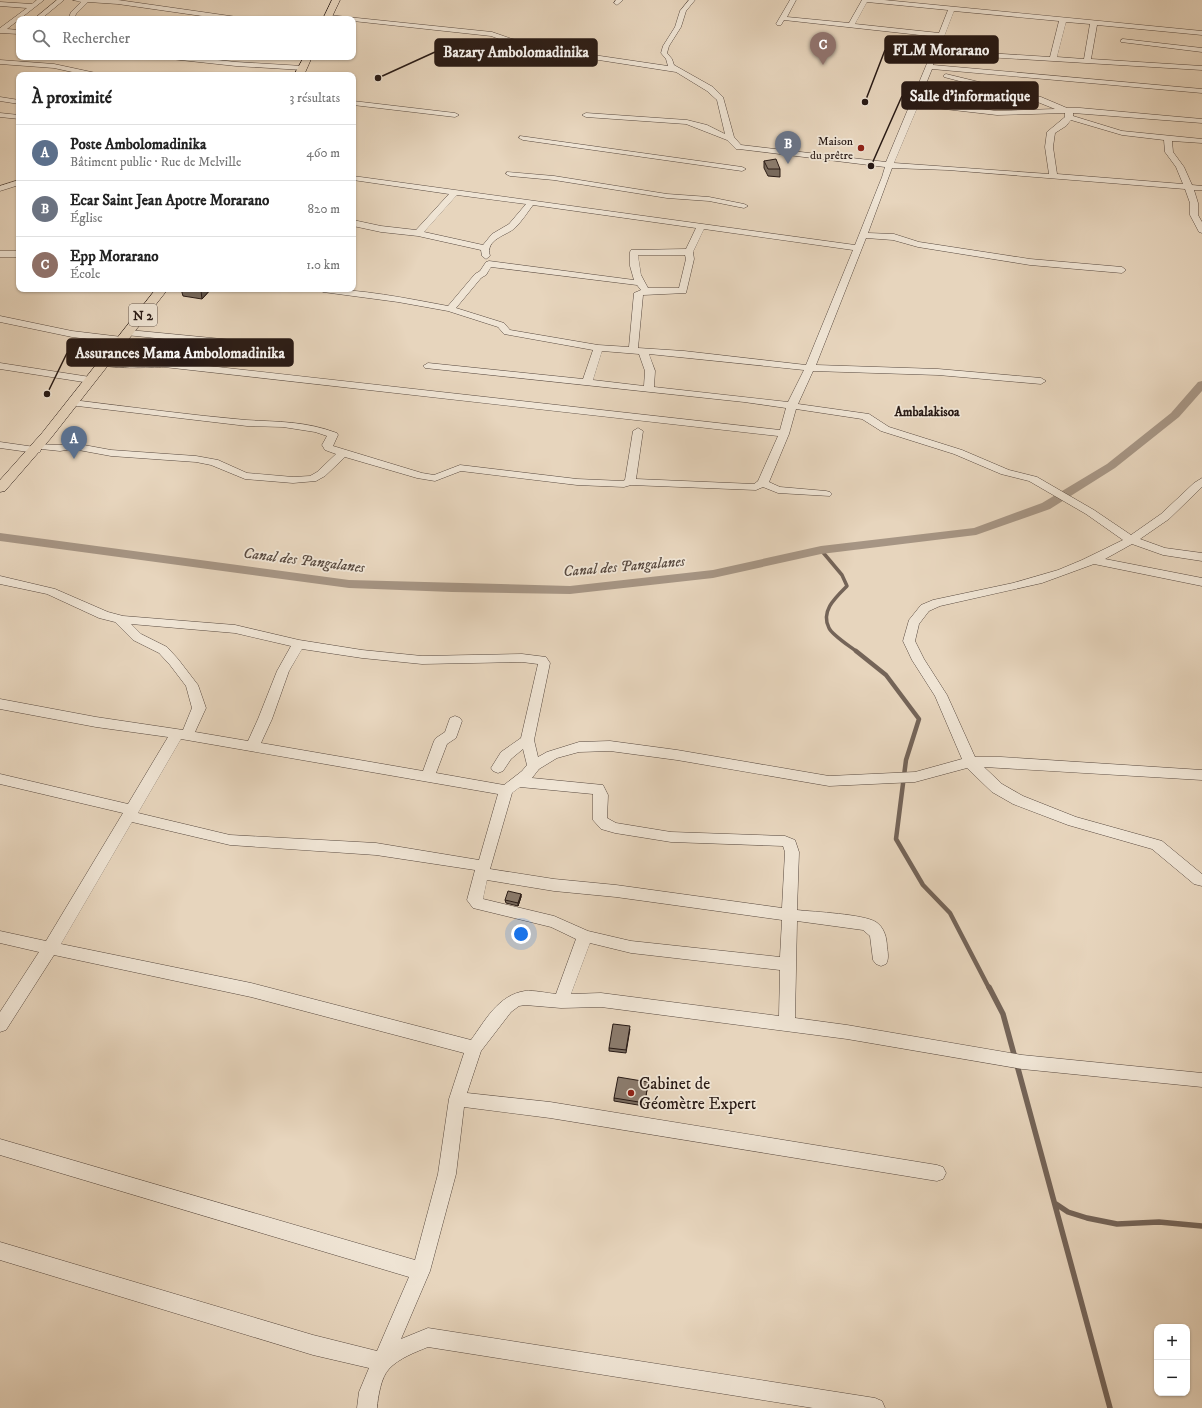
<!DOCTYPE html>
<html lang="fr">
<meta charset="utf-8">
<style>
:root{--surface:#fff;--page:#f6f6f6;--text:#222;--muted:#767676;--line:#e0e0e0;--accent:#111827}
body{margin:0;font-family:"IM FELL DW Pica",serif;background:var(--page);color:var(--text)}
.controls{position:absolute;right:12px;bottom:12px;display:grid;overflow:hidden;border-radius:8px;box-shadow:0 1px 3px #0004}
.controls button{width:36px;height:36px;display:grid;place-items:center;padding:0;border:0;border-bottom:1px solid var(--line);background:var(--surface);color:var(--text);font:20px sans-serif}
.you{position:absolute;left:521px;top:934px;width:14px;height:14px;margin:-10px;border:3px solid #fff;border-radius:50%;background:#1a73e8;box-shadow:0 0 0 6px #1a73e833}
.badge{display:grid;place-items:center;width:26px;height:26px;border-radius:50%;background:var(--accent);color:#fff;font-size:13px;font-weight:700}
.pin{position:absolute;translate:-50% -33px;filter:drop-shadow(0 1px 2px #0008)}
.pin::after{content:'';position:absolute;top:21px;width:14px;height:12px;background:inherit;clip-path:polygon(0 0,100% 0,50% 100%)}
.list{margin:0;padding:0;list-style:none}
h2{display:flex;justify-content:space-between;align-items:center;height:52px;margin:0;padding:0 16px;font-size:17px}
h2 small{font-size:13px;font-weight:400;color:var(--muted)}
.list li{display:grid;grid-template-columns:26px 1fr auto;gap:12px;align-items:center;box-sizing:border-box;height:56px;padding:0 16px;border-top:1px solid var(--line)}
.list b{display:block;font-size:15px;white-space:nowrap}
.list p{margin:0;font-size:13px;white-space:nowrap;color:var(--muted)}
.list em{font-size:13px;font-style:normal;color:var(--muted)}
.icon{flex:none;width:22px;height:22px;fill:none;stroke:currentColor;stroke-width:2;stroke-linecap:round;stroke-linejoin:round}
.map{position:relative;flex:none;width:1202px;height:1408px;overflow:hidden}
.search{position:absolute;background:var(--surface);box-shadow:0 1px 3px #0004;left:16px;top:16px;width:340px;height:44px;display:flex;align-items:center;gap:10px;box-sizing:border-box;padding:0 14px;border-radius:8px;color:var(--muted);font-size:15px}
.panel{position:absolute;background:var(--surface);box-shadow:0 1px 3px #0004;left:16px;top:72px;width:340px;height:220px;border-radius:8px}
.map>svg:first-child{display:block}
</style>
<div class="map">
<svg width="1202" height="1408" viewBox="0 0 1202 1408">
<rect width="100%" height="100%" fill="#e7d5bd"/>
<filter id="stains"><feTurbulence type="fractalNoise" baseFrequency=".005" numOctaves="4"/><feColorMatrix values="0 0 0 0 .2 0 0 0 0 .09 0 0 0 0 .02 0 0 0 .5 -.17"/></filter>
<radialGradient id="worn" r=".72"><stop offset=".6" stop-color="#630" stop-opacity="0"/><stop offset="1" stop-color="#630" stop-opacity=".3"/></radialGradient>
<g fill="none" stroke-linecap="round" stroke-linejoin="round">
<path stroke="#746458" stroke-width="3.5" d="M821,550L842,575L847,586C836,597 820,611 829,628C832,635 851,647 857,652"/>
<path stroke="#746458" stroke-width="4.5" d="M856,651L886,675L919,719L906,760L896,839L923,885L950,913L989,988"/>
<path stroke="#746458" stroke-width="5.5" d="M989,987L1003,1014L1015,1058
M1017,1065L1110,1408
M1056,1204L1068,1212L1087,1218L1117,1224L1159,1222L1202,1226"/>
<path fill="#a69584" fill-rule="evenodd" d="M1202,381V391L1179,417L1115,468L1050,509L976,535L821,554L713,578L570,594L452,592L349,588L0,541V533L349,580L570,586L713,570L821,546L974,528L1042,503L1107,464L1171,413L1198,382Z"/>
<g stroke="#58493f" stroke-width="1">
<path id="minor" d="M37,0H44L7,29L19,30V34L0,33V28L27,8L0,6V2L32,4Z
M57,0H64L41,19H34Z
M73,0H118L237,17L240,19H223L118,4L88,2L76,14L75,17L77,19H70L69,17L71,12L81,2Z
M616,0H623L617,5L614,3Z
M689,0H695L686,11L681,27L669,46L667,53L672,59L674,65L713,87L723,97L734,137L741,145L886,162L938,37L784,20L781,25H777L776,24L790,0H796L787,17L849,23L862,0H884L1202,31V35L1097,25L1091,59L1202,66V70L937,54L933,65L1202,89V93L932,69L919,101L997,111L1055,109L1035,101L944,77V75L946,74L1041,97L1067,108H1080L1202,119V123L1073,113V116L1122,131L1202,139V143L1172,141L1173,152L1184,167L1192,185L1202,186V190H1194L1198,203V215L1202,222V233L1199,232L1190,215V203L1185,189L948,170L892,168L868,233L894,234L919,242L1030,259L1122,267L1126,270L1122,273L1030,265L918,247L893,240L866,238L816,365L938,369L1041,378L1046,381L1041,384L938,375L813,371L798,404L869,414L889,427L962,450L1009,470L1037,477L1094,510L1131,535L1161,514L1194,483L1202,478V487L1169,519L1140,539L1165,548L1202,553V561L1163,555L1132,544L1105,559L1202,578V586L1094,564L1042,583L940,606L929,611L919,624L915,641L924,659L947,695L975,757H1001L1202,770V780L984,767L1002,784L1023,796L1076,817L1162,841L1202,874V886L1194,884L1152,849L1068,825L1013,804L992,792L967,768L915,782L829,786L677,760L610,751L579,752L557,758L539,769L532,778L603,785L608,795L607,818L616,823L671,832L785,836L795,840L799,852L797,910C815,912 863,914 876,922C884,927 887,938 887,947C888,953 889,959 886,964L881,966L876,964L873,960L870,936L863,930L797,921L795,1018L847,1025L1022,1055L1202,1073V1087L1022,1069L847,1039L601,1007L561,1008L525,1005L519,1006L511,1012L481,1051L467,1093L550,1102L937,1165L943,1167L946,1173L943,1179L937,1181L550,1118L464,1107L456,1174L430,1271L401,1339L428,1328L875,1398L882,1401L885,1408H813L428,1347C416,1352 399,1358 389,1369C381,1377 378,1397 377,1408H357L359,1392L369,1368L313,1355L0,1260V1242L313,1335L377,1351L409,1277L0,1155V1139L415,1260L438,1174L449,1099L464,1053L251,997L54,955L6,1030L0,1032V1012L39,952L0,943V931L46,941L123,813L0,784V774L128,804L168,737L96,727L0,709V699L96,717L183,730L192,708L186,686L170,665L159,653L133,640L115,622L99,618L47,594L0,584V576L55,589L108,612L123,616L235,625L299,640L362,650L422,656L522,654L546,657L550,663L534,740L538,757L547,752L579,742L610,741L677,750L829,776L915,772L962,759L935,696L912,660L903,641L909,620L921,605L933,600L1013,583L1058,570L1082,560L1123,540L1086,514L1029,481L1001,474L954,454L881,431L862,419L796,409L789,434L769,482L780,487L826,491L830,492L832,494L830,496L778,493L763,487L756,490L631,485L624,487L577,485L461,471L435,481L417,478L345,457L325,476L316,481L293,483L245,479L211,465L196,462L111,456L73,449L60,451L41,449L40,452L36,453L0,448V442L35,447L36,444L60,445L73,443L111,450L196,456L218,460L247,473L293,477L310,476L317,472L336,454L325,450L322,445L327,436L315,432L283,427L247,426L69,405L68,403L69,401L73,400C131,407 189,415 246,420C279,422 305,421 337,433L338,435L333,446L422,473L434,475L460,465L577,479L623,481L625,480L633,431L638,428L643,431L636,479L754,484L758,481L778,436L164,367C153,367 105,370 98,363L103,360L137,362L164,361L780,430L786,408L744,402L425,368L423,366L428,363L583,379L593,350L504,334L498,327L448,311L398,302L323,292L318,289C362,289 405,298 448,306L475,274L480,271L486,262L489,261L634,280L630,266V252L631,250L686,249L696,228L533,205C527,213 522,221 515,228C506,236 485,239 490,256L486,259L482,256L481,250L418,236L381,232L353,226V220L381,226L416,230L449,194L353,180V176L855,245L882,177L885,167L739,149H736L727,140L686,124L586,117L582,115L586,113L687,120L707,125L725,134L717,100L707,91L676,72L573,56L510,43L491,36L353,21V19H328L325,17L328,15L492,32L512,39L573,52L668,66L666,59L661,53L663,46L675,27L680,11ZM867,2L948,10L939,33L855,24ZM954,11L1059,21L1050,57L939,50ZM1066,22L1090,24L1084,59L1057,57ZM918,106L997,115L1065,113V117L1047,132L1045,147L1049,174L894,163ZM1071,120L1122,135L1164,140L1165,152L1176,167L1183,184L1057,174L1053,147L1055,133L1066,126ZM457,195L526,204L509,224L492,234L483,245L424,232ZM704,229L853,250L806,365L684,351L638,348L643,295L686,293L694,259L693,252ZM638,255H685L686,259L679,288H648L641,275ZM491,267L637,285L641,290L634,293L629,347L598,345L510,330L504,323L456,308L481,278L486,275ZM602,351L639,354L645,371L644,386L593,380ZM649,354L804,370L788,402L654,387L655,371ZM131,624L235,633L291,646L277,671L258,719L248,741L195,732L206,708L198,685L178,659L167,647L141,634ZM302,649L362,658L422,664L522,662L538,664L521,738L501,752L491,768L493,771L498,773L503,771L511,759L523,749L527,765L522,771L504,785L436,773L447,744L456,738L462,721L460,718L455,716L450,718L445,732L436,738L434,741L423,771L261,743L272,719L289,671ZM181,739L498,794L479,860L376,843L230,835L138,813ZM520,787L593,794V820L601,829L615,833L671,842L783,846L785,852L782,908L616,885L554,879L490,869L512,793ZM132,822L230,845L376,855L475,870L467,900L473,908L551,927L576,939L556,994C546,993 534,990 525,991C498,995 485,1021 471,1040L251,983L61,944ZM487,880L554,891L616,897L782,920L780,957L631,941L588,931L554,916L483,899ZM590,943L631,953L780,970L779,1016L601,993L571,994Z
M1123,39L1202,48V52L1121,42V40Z
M168,57H190L236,62L303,66L306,68L303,70L236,66L171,59Z
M0,60L54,64L96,73L100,75H86L54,68L0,64Z
M0,97L19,100V104L0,101Z
M353,101L455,113L459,115L455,117L353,105Z
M0,113L19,115V119L0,117Z
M520,136L742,167L746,169L742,171L523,140L519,138Z
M507,172L554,176L667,194L709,197L744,204L748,206L744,208L709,201L667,198L554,180L510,176L506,174Z
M19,180V185L0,191V186Z
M0,251H19V257H0Z
M0,316L72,331L122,337L127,340L122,343L72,337L0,322Z
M129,330L253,342L258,345L253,348L126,335L124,333Z
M0,363L90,377L95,380L90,383L0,369Z"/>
</g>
<g stroke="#281a15" stroke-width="1">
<path id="major" d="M332,0H340L331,19H323Z
M304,57H312L304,75H294Z
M156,289H168L51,438L5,491L0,492V480L42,433Z"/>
</g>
<use href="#minor" fill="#efe4d4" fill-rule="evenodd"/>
<use href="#major" fill="#e7d5bd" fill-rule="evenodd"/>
</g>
<path fill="#786a5d" stroke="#281a15" d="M764,161L780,169V177L768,176L764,168Z
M181,289H211L202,299L183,296Z
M521,894V897L518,906L506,903L505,900Z
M630,1029L626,1053L609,1051V1048Z
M648,1085L644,1106L614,1101V1098Z"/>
<path fill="#61564c" stroke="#281a15" d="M202,289H211L202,299L201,291Z
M521,894V897L518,906V903Z"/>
<path fill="#8b7b6c" stroke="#281a15" d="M776,159L780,169H768L764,161Z
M188,289H202L201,291Z
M508,891L521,894L518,903L505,900Z
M613,1024L630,1026L626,1050L609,1048Z
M618,1077L648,1082L645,1103L614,1098Z"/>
<g fill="#8f2418" stroke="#efe4d4" stroke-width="1.5">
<circle cx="861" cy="148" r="4"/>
<circle cx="631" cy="1093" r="4"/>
</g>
<g text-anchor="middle" stroke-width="3.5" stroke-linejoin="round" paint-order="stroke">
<g font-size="12" fill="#281a15" stroke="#efe4d4" text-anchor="end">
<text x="853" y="145">Maison<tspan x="853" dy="14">du prêtre</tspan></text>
</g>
<rect fill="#efe4d4" stroke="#64574e" stroke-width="1" x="129" y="304" width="28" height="22" rx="3"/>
<g font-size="13" font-weight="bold" fill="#281a15">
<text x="143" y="320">N 2</text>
</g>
<g font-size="13" font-weight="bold" fill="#281a15" stroke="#efe4d4">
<text x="927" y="416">Ambalakisoa</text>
</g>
<g font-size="15" font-style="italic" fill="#5a4b41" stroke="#efe4d4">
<text transform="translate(304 560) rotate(7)" y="5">Canal des Pangalanes</text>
<text transform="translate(624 566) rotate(-5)" y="5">Canal des Pangalanes</text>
</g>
<g font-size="17" fill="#281a15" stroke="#efe4d4" text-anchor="start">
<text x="639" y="1089">Cabinet de<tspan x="639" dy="20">Géomètre Expert</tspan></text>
</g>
</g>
<path fill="none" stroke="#281a15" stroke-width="1.5" d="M865 102L885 50M378 78L435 52M871 166L902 96M47 394L67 353"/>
<g fill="#281a15" stroke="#efe4d4" stroke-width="1.5">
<circle cx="865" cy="102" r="4"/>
<circle cx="378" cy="78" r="4"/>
<circle cx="871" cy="166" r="4"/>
<circle cx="47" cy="394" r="4"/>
</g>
<g fill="#281a15" stroke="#281a15" stroke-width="1.5">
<rect x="885" y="36" width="113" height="27" rx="4"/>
<rect x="435" y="39" width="162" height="27" rx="4"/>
<rect x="902" y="82" width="136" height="27" rx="4"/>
<rect x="67" y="339" width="226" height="27" rx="4"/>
</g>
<g font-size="15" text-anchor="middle" font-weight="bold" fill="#fff">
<text x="941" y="55">FLM Morarano</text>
<text x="516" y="57">Bazary Ambolomadinika</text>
<text x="970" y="101">Salle d'informatique</text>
<text x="180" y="358">Assurances Mama Ambolomadinika</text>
</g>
<rect width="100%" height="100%" filter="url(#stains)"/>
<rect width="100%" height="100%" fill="url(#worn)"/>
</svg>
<div class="controls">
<button>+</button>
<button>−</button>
</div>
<div class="you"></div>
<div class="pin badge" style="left:74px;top:459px;background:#5c6f8a">A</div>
<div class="pin badge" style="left:788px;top:164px;background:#6b7280">B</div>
<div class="pin badge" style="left:823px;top:65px;background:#8d6e63">C</div>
<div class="search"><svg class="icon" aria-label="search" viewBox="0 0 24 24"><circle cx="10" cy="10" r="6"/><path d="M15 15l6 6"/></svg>Rechercher</div>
<section class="panel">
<h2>À proximité<small>3 résultats</small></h2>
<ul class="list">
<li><span class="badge" style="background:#5c6f8a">A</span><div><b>Poste Ambolomadinika</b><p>Bâtiment public · Rue de Melville</p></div><em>460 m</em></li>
<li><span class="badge" style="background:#6b7280">B</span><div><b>Ecar Saint Jean Apotre Morarano</b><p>Église</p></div><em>820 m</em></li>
<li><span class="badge" style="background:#8d6e63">C</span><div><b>Epp Morarano</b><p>École</p></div><em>1.0 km</em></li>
</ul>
</section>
</div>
